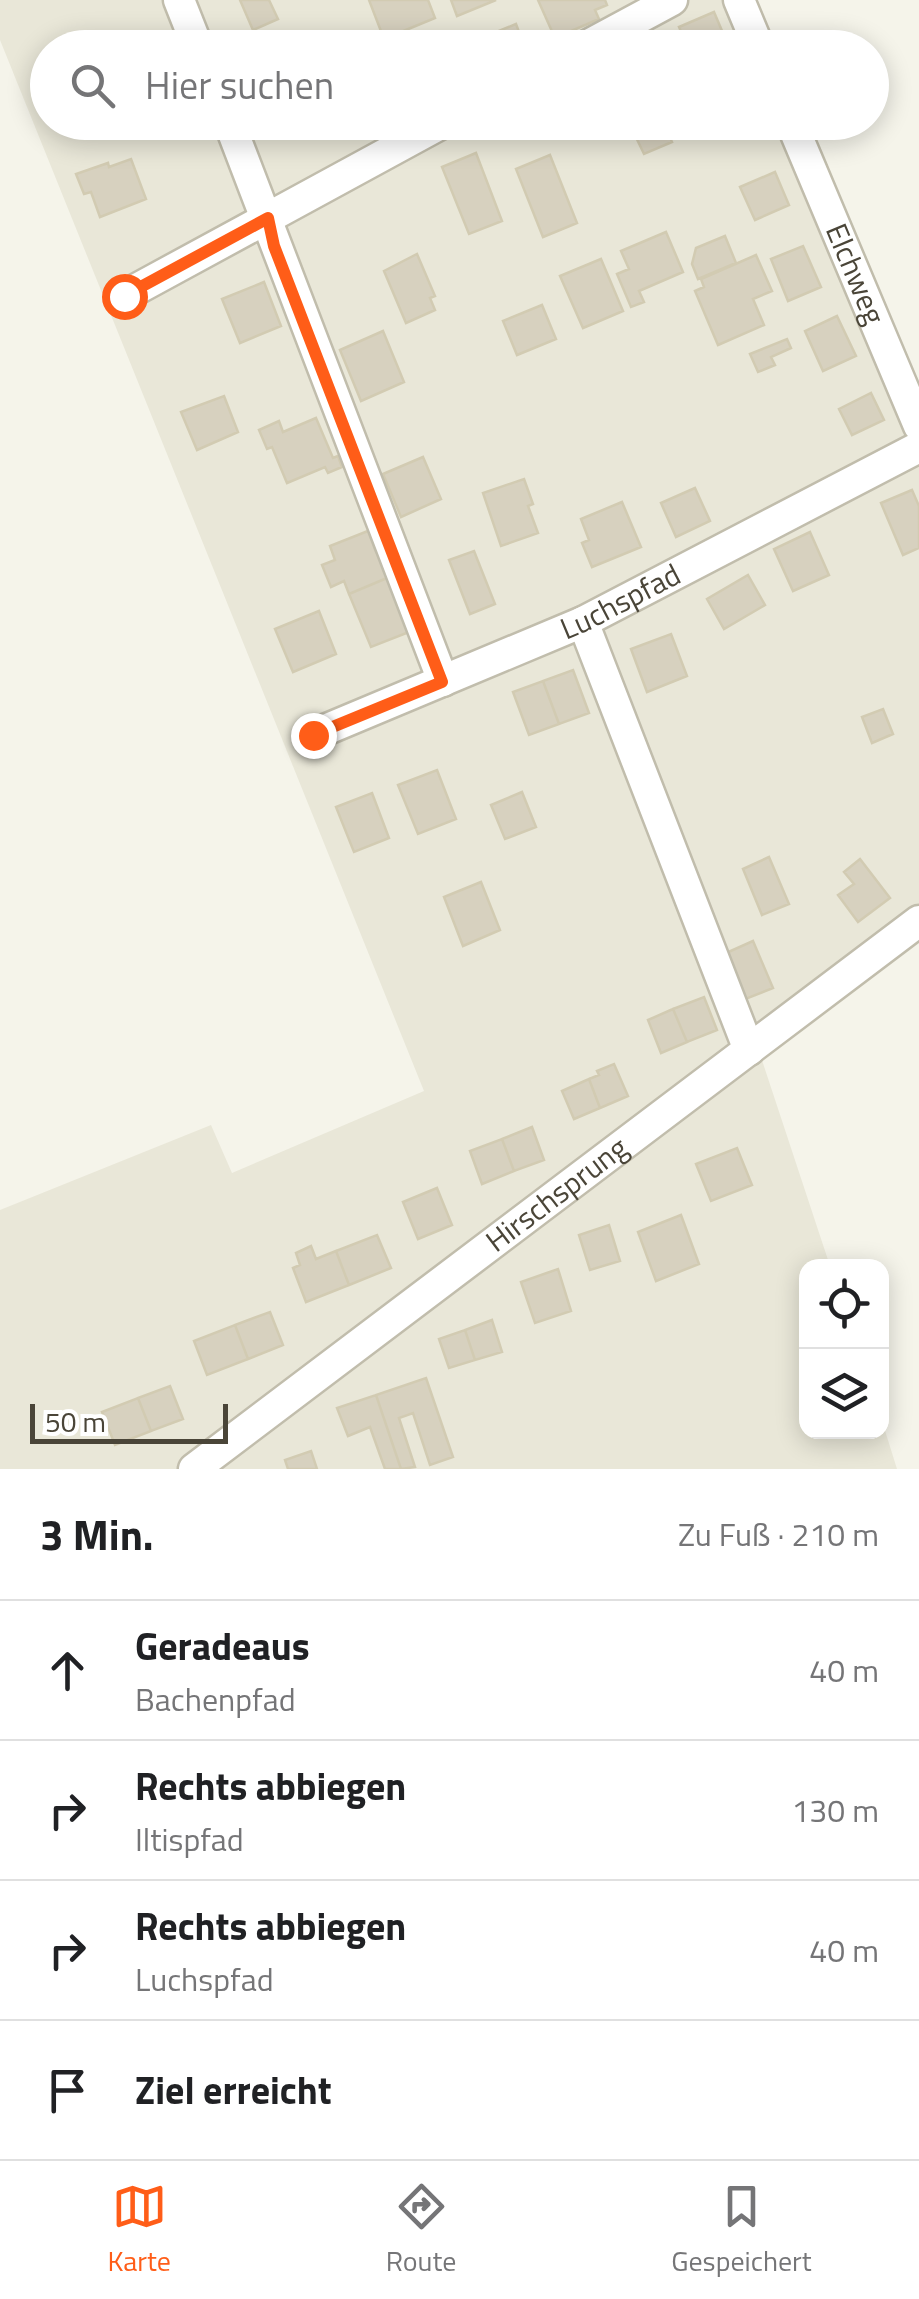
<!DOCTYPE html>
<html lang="de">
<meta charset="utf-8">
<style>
:root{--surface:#fff;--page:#f6f6f6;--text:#202124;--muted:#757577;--line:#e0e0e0;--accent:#ff5d18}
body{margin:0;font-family:"Titillium Web",sans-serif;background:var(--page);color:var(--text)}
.controls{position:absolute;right:30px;bottom:30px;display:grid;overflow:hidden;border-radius:20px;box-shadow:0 5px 25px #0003}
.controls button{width:90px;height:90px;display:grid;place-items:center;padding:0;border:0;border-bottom:2px solid var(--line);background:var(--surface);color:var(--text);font:50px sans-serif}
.scale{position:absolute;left:30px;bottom:25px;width:198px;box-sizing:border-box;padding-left:10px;border:5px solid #4a4538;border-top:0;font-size:28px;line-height:35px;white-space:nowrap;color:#4a4538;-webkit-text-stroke:8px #fff;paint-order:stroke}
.stop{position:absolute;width:30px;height:30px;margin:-22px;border:8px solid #ff5d18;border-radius:50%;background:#fff}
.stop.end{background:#ff5d18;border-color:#fff;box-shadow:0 2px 10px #0008}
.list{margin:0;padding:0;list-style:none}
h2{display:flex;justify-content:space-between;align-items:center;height:130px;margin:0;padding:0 40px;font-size:42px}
h2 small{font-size:32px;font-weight:400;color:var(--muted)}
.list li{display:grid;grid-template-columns:65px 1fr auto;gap:30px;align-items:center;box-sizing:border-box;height:140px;padding:0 40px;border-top:2px solid var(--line)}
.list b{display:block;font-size:38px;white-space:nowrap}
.list p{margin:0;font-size:32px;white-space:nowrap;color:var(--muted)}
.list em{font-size:32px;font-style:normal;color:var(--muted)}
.icon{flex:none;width:55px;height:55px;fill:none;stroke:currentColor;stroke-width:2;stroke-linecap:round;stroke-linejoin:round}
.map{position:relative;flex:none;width:919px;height:1469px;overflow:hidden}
.search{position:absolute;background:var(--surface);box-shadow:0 5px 25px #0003;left:30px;right:30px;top:30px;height:110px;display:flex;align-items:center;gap:25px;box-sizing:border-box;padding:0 35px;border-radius:55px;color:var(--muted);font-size:38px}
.sheet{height:690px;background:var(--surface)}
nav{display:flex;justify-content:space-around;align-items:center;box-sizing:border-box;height:140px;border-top:2px solid var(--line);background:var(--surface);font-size:28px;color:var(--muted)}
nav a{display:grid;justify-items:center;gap:5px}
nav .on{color:var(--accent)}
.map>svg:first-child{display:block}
</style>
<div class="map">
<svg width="919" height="1469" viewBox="0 0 919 1469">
<rect width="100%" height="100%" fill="#f5f4ea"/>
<path fill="#e9e7d8" d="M0,0H727L747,47L48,48V122L780,123L919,447V905L752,1030L830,1266H806V1432H882V1421L897,1469H0V1210L211,1125L232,1173L424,1091L0,40Z"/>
<path fill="#d7d1bf" stroke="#d2cbb2" stroke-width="2.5" d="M240,0H269L278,19L253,30Z
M369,0H428L435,18L384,39Z
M451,0H496L457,16Z
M538,0H605L607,5L595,10L599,19L555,38Z
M714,12L728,45L688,48L679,27Z
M516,24L525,48H500L494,33Z
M651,122H690V123L668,133L672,142L644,154L633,131Z
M476,153L502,221L469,234L442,167Z
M550,155L577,223L543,237L516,169Z
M131,159L146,199L100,217L91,192L84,194L76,174L108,163L109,167Z
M775,172L789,205L755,220L740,187Z
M666,232L683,272L639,291L644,302L631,307L617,274L629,269L621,251Z
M725,236L736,263L698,279L692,264L696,248Z
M803,246L821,287L788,301L771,259Z
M417,254L435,296L430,298L435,310L406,323L384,271Z
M756,255L772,291L753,299L764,325L718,345L695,291L704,287L701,279Z
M601,259L623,311L583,328L560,276Z
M264,282L281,326L240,343L222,299Z
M542,305L556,339L517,355L503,321Z
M837,316L856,356L823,371L805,331Z
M383,331L404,382L361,401L340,350Z
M787,339L791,348L771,357L775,365L758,372L750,354Z
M871,393L884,420L852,435L839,409Z
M224,396L238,432L197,450L181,412Z
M316,418L333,458L338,456L342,467L328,473L325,467L287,483L272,447L267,449L259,430L279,421L283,432Z
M423,457L441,499L401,517L383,474Z
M524,479L533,504L528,506L538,533L501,546L483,493Z
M695,488L710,521L676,537L661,503Z
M912,490L919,506V548L903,555L881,503Z
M622,502L641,547L592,567L582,543L589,540L581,519Z
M368,531L376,552L384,549L392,568L384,571L387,578L349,594L344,581L331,587L322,565L335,560L330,546Z
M810,532L829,575L793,591L774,549Z
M474,551L495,604L470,614L449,560Z
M748,575L765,605L724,629L707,599Z
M387,578L390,587L398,584L405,601L397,604L409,632L371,647L349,594Z
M319,611L336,654L293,672L275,629Z
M671,634L687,676L647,692L631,649Z
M573,670L589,713L559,724L543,681Z
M543,681L559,724L529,735L513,692Z
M883,709L893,734L872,743L862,717Z
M437,770L456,819L418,834L398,785Z
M522,792L536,827L505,839L491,805Z
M372,793L389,838L354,852L336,807Z
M769,857L789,904L762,915L743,869Z
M860,859L890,898L858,922L838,895L854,884L844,872Z
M481,882L500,930L463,946L444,897Z
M753,941L773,988L743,1000L724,954Z
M704,997L717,1030L687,1042L673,1009Z
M673,1009L687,1042L661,1053L648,1020Z
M614,1064L628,1096L600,1108L589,1079L599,1075L597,1071Z
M589,1079L600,1108L574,1119L562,1091Z
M532,1127L544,1160L514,1171L502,1139Z
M502,1139L514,1171L482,1184L470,1151Z
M737,1148L752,1185L711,1201L696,1164Z
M437,1188L452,1225L418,1239L403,1202Z
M681,1215L699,1264L656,1281L638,1232Z
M609,1225L620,1261L590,1270L579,1235Z
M377,1235L391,1268L349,1285L336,1251Z
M311,1246L316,1259L336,1251L349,1285L306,1302L293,1268L300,1265L296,1253Z
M558,1269L571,1311L535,1323L521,1282Z
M270,1312L283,1345L248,1359L235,1325Z
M492,1320L502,1352L475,1360L465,1330Z
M235,1325L248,1359L207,1375L194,1341Z
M465,1330L475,1360L449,1368L439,1339Z
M426,1378L453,1457L430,1465L413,1413L399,1418L415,1467L401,1469L376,1395Z
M170,1386L183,1419L151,1431L138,1398Z
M376,1395L401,1469H385L370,1427L348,1436L337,1408Z
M138,1398L151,1431L115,1445L102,1412Z
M311,1451L317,1469H288L285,1460Z"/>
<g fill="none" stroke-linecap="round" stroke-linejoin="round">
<g stroke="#c1bdac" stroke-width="35">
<g id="minor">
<path d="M179,0L198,48"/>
<path d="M739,0L759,48"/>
<path d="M583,48L672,0"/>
<path d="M229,122L443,681"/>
<path id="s1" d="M791,122L919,426"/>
<path d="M124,296L444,122"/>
<path d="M583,622L749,1050"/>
<path id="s2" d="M313,735L583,622L919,447"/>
<path id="s3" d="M194,1469L919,921"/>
</g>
</g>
<use href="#minor" stroke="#fff" stroke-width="30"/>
</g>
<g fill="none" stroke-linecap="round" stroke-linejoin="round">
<path stroke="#ff5d18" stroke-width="12" d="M124,296L268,218L274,246L442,682L313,735"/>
</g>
<g text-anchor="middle" stroke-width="8" stroke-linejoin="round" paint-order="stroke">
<g font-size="30" fill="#4a4538" stroke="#fff">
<text dy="10" stroke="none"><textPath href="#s1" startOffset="165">Elchweg</textPath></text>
<text dy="10" stroke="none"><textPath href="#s2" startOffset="335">Luchspfad</textPath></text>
<text dy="10" stroke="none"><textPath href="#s3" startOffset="455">Hirschsprung</textPath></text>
</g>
</g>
</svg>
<div class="controls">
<button><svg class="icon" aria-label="locate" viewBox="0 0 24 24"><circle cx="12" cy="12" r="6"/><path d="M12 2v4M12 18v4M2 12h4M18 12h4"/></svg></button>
<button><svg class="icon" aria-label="layers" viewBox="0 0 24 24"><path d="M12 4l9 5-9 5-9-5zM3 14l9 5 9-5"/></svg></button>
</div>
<div class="scale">50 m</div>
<div class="stop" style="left:124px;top:296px"></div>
<div class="stop end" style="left:313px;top:735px"></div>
<div class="search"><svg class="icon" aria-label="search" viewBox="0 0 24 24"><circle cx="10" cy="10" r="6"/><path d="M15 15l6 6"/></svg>Hier suchen</div>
</div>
<section class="sheet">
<h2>3 Min.<small>Zu Fuß · 210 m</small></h2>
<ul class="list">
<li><svg class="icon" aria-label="ahead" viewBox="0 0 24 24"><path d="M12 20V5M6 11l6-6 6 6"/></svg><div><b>Geradeaus</b><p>Bachenpfad</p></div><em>40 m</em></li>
<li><svg class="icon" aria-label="right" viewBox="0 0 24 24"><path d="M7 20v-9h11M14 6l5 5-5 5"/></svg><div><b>Rechts abbiegen</b><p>Iltispfad</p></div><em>130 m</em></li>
<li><svg class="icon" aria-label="right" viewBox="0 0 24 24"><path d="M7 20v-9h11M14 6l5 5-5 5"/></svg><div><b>Rechts abbiegen</b><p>Luchspfad</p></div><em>40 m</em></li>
<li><svg class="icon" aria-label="arrive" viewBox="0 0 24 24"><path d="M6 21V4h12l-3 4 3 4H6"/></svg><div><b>Ziel erreicht</b></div></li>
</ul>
</section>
<nav>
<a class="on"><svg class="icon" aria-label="map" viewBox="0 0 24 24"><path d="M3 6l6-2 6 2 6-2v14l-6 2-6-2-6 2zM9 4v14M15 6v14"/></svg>Karte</a>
<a><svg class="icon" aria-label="directions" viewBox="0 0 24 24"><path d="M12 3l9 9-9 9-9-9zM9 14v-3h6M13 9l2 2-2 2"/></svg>Route</a>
<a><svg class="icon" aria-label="saved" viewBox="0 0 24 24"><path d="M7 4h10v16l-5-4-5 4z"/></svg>Gespeichert</a>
</nav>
